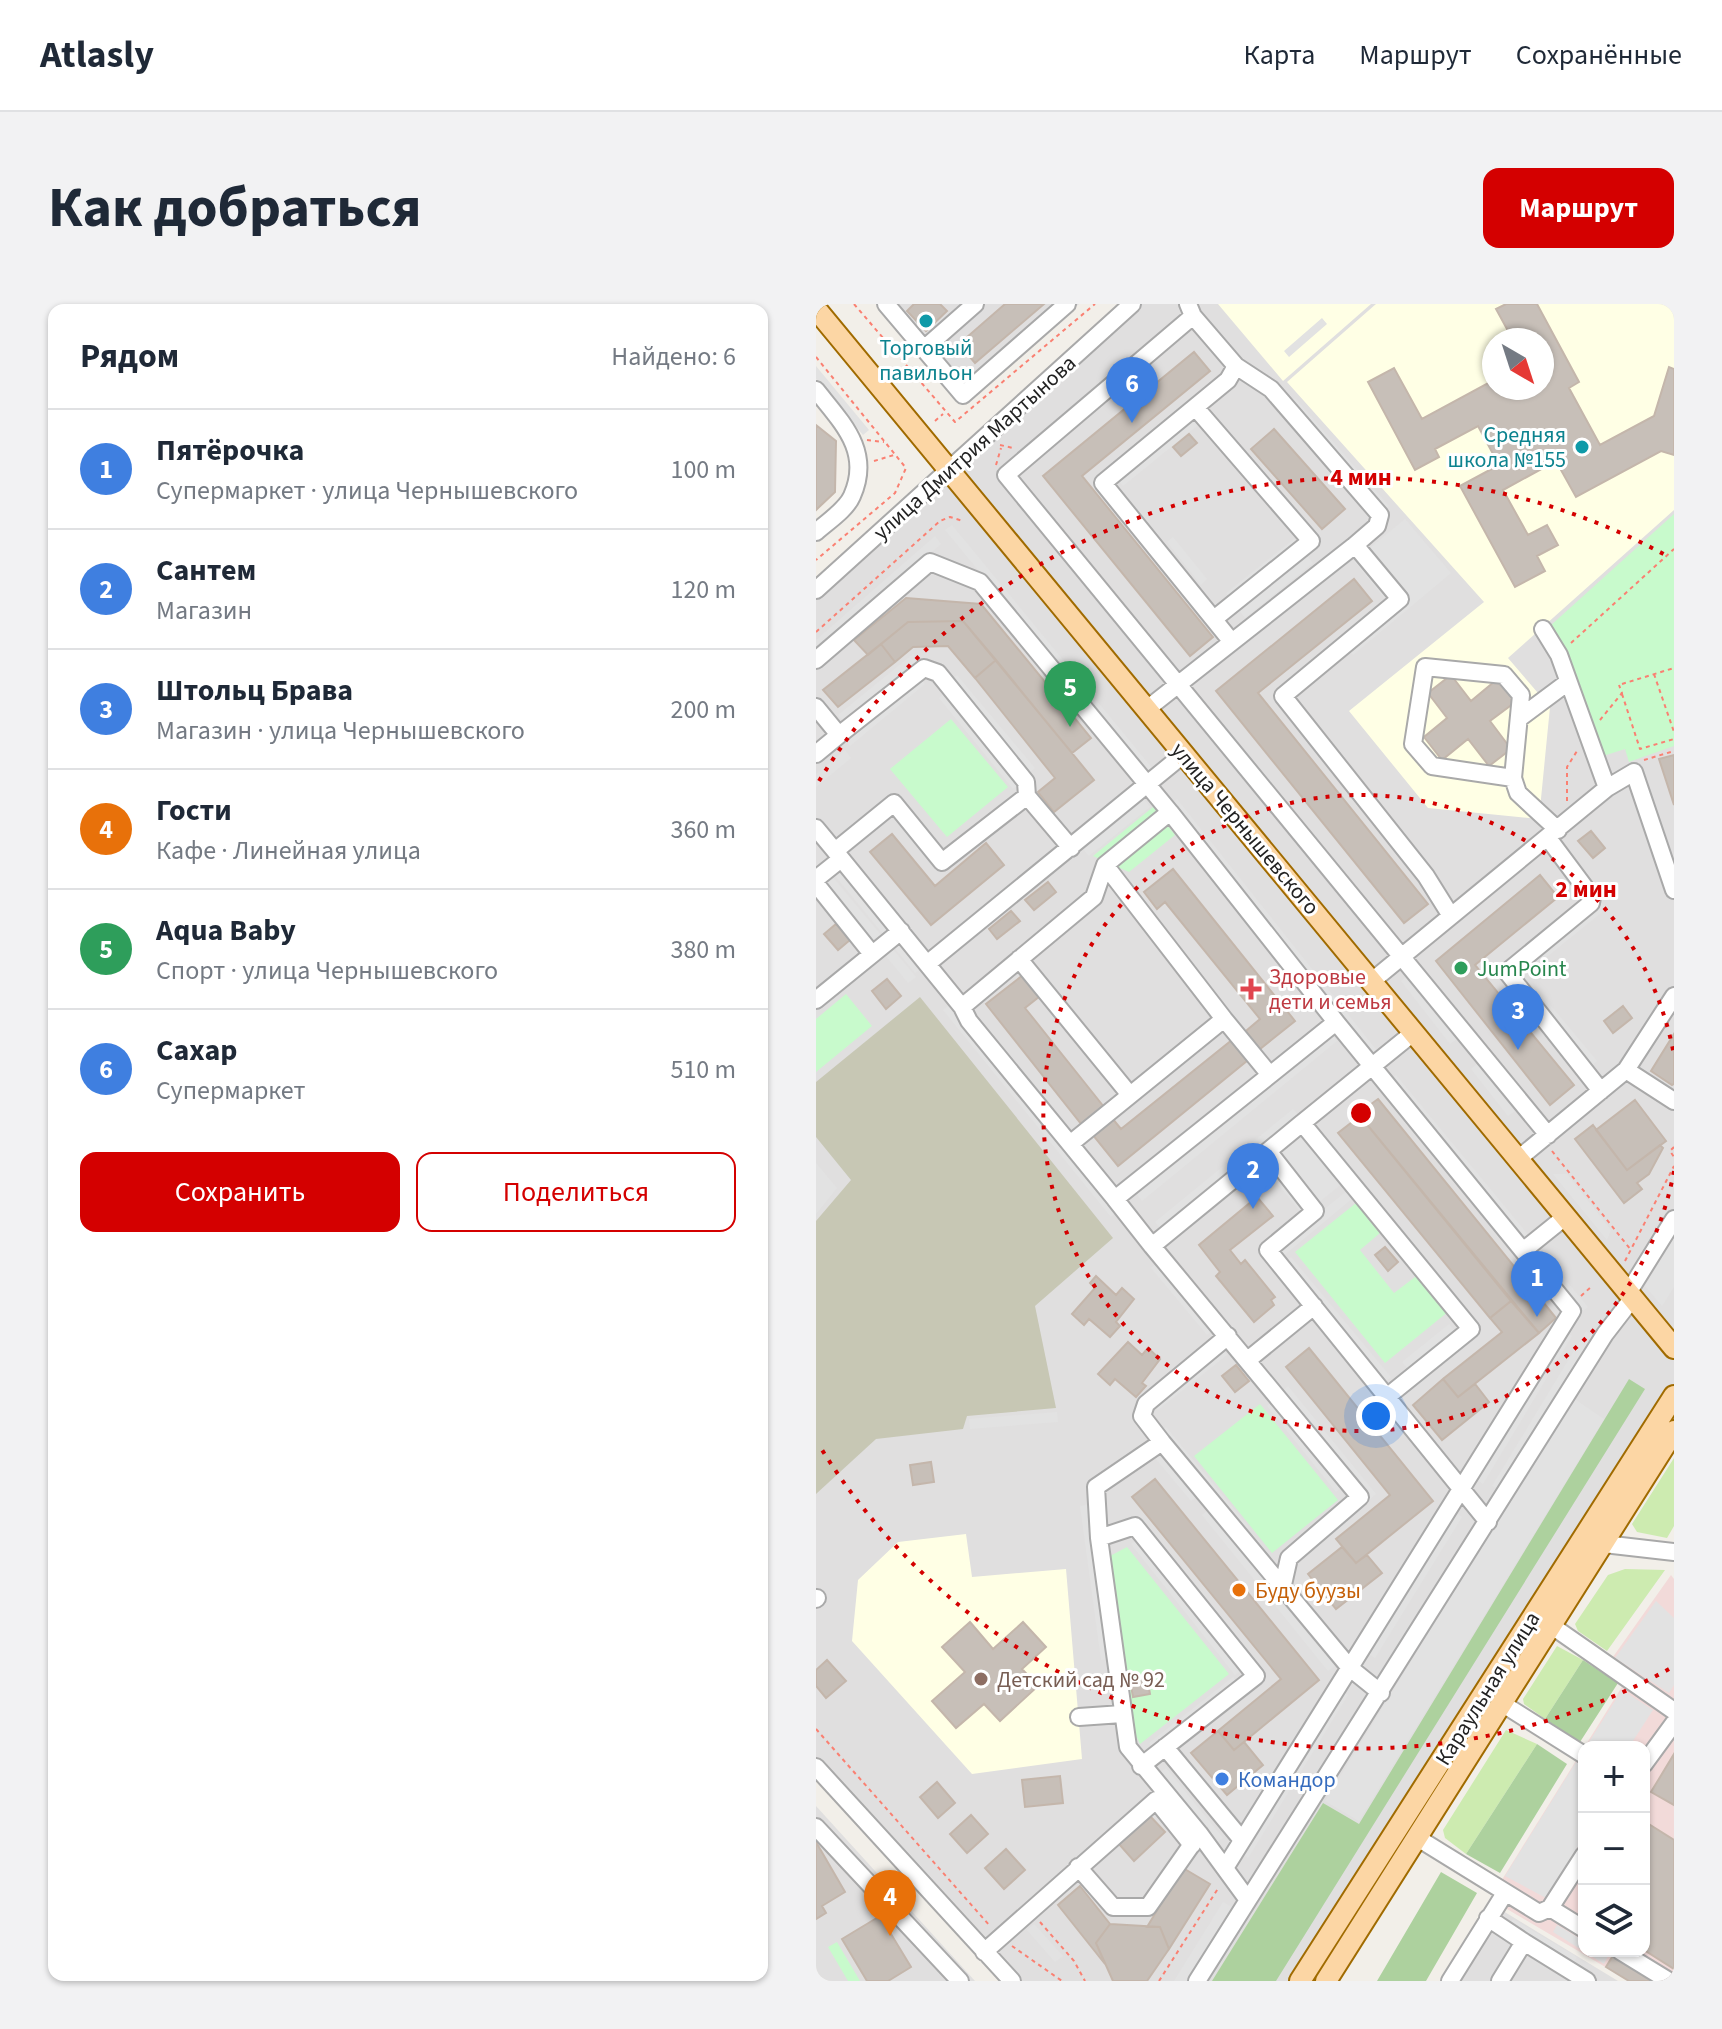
<!DOCTYPE html>
<html lang="ru">
<meta charset="utf-8">
<style>
:root{--surface:#fff;--page:#f2f2f3;--text:#1f2937;--muted:#747a83;--line:#e0e1e3;--accent:#d40000}
body{margin:0;font-family:"Source Sans 3",sans-serif;background:var(--page);color:var(--text)}
.controls{position:absolute;right:24px;bottom:24px;display:grid;overflow:hidden;border-radius:16px;box-shadow:0 2px 6px #0004}
.controls button{width:72px;height:72px;display:grid;place-items:center;padding:0;border:0;border-bottom:2px solid var(--line);background:var(--surface);color:var(--text);font:40px sans-serif}
.compass{position:absolute;left:666px;top:24px;width:72px;height:72px;border-radius:50%;background:var(--surface);box-shadow:0 2px 6px #0004;rotate:141deg}
.you{position:absolute;left:560px;top:1112px;width:28px;height:28px;margin:-20px;border:6px solid #fff;border-radius:50%;background:#1a73e8;box-shadow:0 0 0 12px #1a73e833}
.badge{display:grid;place-items:center;width:52px;height:52px;border-radius:50%;background:var(--accent);color:#fff;font-size:26px;font-weight:700}
.pin{position:absolute;translate:-50% -66px;filter:drop-shadow(0 2px 4px #0008)}
.pin::after{content:'';position:absolute;top:42px;width:28px;height:24px;background:inherit;clip-path:polygon(0 0,100% 0,50% 100%)}
.list{margin:0;padding:0;list-style:none}
h2{display:flex;justify-content:space-between;align-items:center;height:104px;margin:0;padding:0 32px;font-size:34px}
h2 small{font-size:26px;font-weight:400;color:var(--muted)}
.list li{display:grid;grid-template-columns:52px 1fr auto;gap:24px;align-items:center;box-sizing:border-box;height:120px;padding:0 32px;border-top:2px solid var(--line)}
.list b{display:block;font-size:30px;white-space:nowrap}
.list p{margin:0;font-size:26px;white-space:nowrap;color:var(--muted)}
.list em{font-size:26px;font-style:normal;color:var(--muted)}
.actions{display:flex;gap:16px;padding:24px 32px}
.actions a{flex:1;padding:18px 0;border:2px solid var(--accent);border-radius:16px;text-align:center;font-size:28px;color:var(--accent)}
.actions .main{background:var(--accent);color:#fff}
.icon{flex:none;width:44px;height:44px;fill:none;stroke:currentColor;stroke-width:2;stroke-linecap:round;stroke-linejoin:round}
.map{position:relative;flex:none;width:858px;height:1677px;overflow:hidden;border-radius:16px}
header{display:flex;align-items:center;gap:48px;box-sizing:border-box;height:112px;padding:0 40px;background:var(--surface);border-bottom:2px solid var(--line)}
header strong{font-size:38px}
nav{display:flex;gap:44px;margin-inline-start:auto;font-size:28px}
.intro{display:flex;align-items:center;justify-content:space-between;box-sizing:border-box;height:192px;padding:0 48px}
h1{margin:0;font-size:56px}
.button{padding:20px 36px;border-radius:16px;background:var(--accent);color:#fff;font-size:28px;font-weight:700}
main{display:flex;gap:48px;padding:0 48px}
aside{flex:1;background:var(--surface);border-radius:16px;box-shadow:0 2px 6px #0004}
.map>svg:first-child{display:block}
</style>
<header>
<strong>Atlasly</strong>
<nav><a>Карта</a><a>Маршрут</a><a>Сохранённые</a></nav>
</header>
<div class="intro"><h1>Как добраться</h1><a class="button">Маршрут</a></div>
<main>
<aside>
<h2>Рядом<small>Найдено: 6</small></h2>
<ul class="list">
<li><span class="badge" style="background:#3f7fe0">1</span><div><b>Пятёрочка</b><p>Супермаркет · улица Чернышевского</p></div><em>100 m</em></li>
<li><span class="badge" style="background:#3f7fe0">2</span><div><b>Сантем</b><p>Магазин</p></div><em>120 m</em></li>
<li><span class="badge" style="background:#3f7fe0">3</span><div><b>Штольц Брава</b><p>Магазин · улица Чернышевского</p></div><em>200 m</em></li>
<li><span class="badge" style="background:#e8710a">4</span><div><b>Гости</b><p>Кафе · Линейная улица</p></div><em>360 m</em></li>
<li><span class="badge" style="background:#2e9e5b">5</span><div><b>Aqua Baby</b><p>Спорт · улица Чернышевского</p></div><em>380 m</em></li>
<li><span class="badge" style="background:#3f7fe0">6</span><div><b>Сахар</b><p>Супермаркет</p></div><em>510 m</em></li>
</ul>
<div class="actions"><a class="main">Сохранить</a><a>Поделиться</a></div>
</aside>
<div class="map">
<svg width="858" height="1677" viewBox="0 0 858 1677">
<rect width="100%" height="100%" fill="#f2efe9"/>
<path fill="#e0dfdf" fill-rule="evenodd" d="M79,0H263L159,92Z
M316,0H858V1092L484,1677H196L0,1463V286ZM678,36H726V84H678Z
M0,1502L159,1677H0Z
M674,1599L802,1677H626Z"/>
<path fill="#f2dad9" fill-rule="evenodd" d="M855,1271L858,1275V1677H813L674,1595L807,1381L787,1367ZM768,1443H828V1647H768Z"/>
<path fill="#ffffe5" fill-rule="evenodd" d="M402,0H555L467,77Z
M560,0H858V206L692,354L734,403L723,515L612,504L533,407L668,298L471,78ZM678,36H726V84H678Z
M150,1230L156,1273L250,1265L266,1455L156,1470L36,1337L42,1276L82,1238Z"/>
<path fill="#c7c7b4" d="M104,693L297,934L219,1002L240,1104L151,1112L147,1125L60,1135L0,1190V917L35,876L0,833V778Z"/>
<path fill="#cdebb0" d="M858,1154V1222L851,1234L821,1228L816,1220Z
M809,1265L849,1266L791,1347L762,1327L759,1320L792,1271Z
M741,1342L767,1356L729,1415L708,1400L707,1395Z
M690,1426L721,1440L650,1550L629,1534L627,1526Z"/>
<path fill="#add19e" d="M813,1075L829,1085L460,1677H396L507,1499L543,1520Z
M767,1356L802,1379L764,1438L729,1415Z
M721,1440L751,1460L684,1569L650,1550Z
M625,1568L661,1589L610,1677H561Z"/>
<path fill="#c8facc" d="M858,210V442L813,458L809,445L784,453L734,322Z
M135,415L192,483L131,533L74,465Z
M337,503L359,531L313,568L277,552Z
M30,690L56,722L0,768V715Z
M540,899L564,929L544,946L578,989L603,970L633,1007L569,1059L479,948Z
M444,1100L522,1196L456,1249L378,1152Z
M311,1243L413,1370L324,1440L317,1425L294,1252Z
M21,1638L44,1677H32L12,1643Z"/>
<path fill="#e2e2e2" d="M506,14L511,20L473,53L468,47Z
M0,62L53,126L47,131L0,75Z
M479,94L573,202L567,207L473,99Z
M381,112L386,118L307,182L302,176Z
M589,215L635,269L537,351L532,345L578,306L538,257Z
M136,221L337,465L330,470L129,226Z
M119,232L125,240L0,350V336Z
M357,233L391,275L385,281L351,238Z
M478,235L497,259L429,314L410,289Z
M97,350L103,357L28,418L22,411Z
M141,371L219,464L212,470L134,377Z
M103,373L109,380L34,442L27,434Z
M130,387L204,479L197,485L123,394Z
M29,446L35,454L0,483V470Z
M328,495L334,503L273,552L266,544Z
M361,495L562,748L555,754L353,502Z
M22,561L107,663L99,669L15,567Z
M15,571L100,673L92,679L8,577Z
M785,599L790,605L711,669L706,662Z
M591,672L641,735L634,740L585,677Z
M711,673L781,757L774,763L705,678Z
M135,700L302,907L295,913L127,706Z
M515,729L521,737L326,897L320,889Z
M661,760L699,807L692,812L655,765Z
M580,771L772,1003L765,1009L572,777Z
M477,805L484,813L345,925L339,918Z
M487,831L527,879L487,911L448,863Z
M0,859L21,884L0,910Z
M737,870H751L795,926L791,936Z
M532,886L538,893L466,953L459,945Z
M858,934V983L846,1002L829,982Z
M475,953L575,1073L568,1079L468,959Z
M342,958L398,1025L391,1031L335,964Z
M633,1020L639,1027L592,1065L586,1058Z
M748,1027L756,1032L667,1180L658,1174Z
M770,1027L778,1032L685,1187L676,1182Z
M405,1043L411,1051L342,1106L336,1098Z
M472,1082L560,1190L552,1197L465,1088Z
M757,1094L788,1115L543,1517L509,1497Z
M458,1095L527,1182L520,1188L451,1102Z
M241,1108L242,1118L154,1125L153,1115Z
M350,1123L433,1223L425,1230L342,1129Z
M347,1148L383,1191L375,1197L339,1154Z
M274,1200L295,1355L285,1356L264,1202Z
M393,1205L520,1361L512,1367L386,1211Z
M638,1208L646,1213L559,1354L551,1349Z
M323,1234L427,1365L419,1371L315,1240Z
M840,1297L858,1314V1381L853,1389L799,1354Z
M417,1373L423,1380L339,1447L333,1439Z
M806,1386L837,1406L813,1443H775L771,1441Z
M525,1387L532,1391L432,1554L425,1549Z
M760,1458L768,1463V1533L730,1594L689,1572Z
M350,1464L407,1534L399,1540L342,1470Z
M407,1598L416,1603L370,1677H358Z
M697,1615L761,1653L756,1661L693,1622Z
M218,1620L247,1652L239,1658L211,1626Z
M741,1621L768,1637V1647H784L792,1652L788,1660L737,1628Z"/>
<path fill="#c7bfb8" stroke="#c4b6ab" stroke-width="2" d="M98,0H124L131,7L110,27L91,7Z
M189,0H228L159,59L143,40Z
M690,0H721L763,78L753,84L784,141L838,112L853,63L858,65V151L845,147L760,193L740,157L687,186L712,231L731,221L742,241L721,252L729,267L699,283L644,182L683,161L662,122L619,145L623,153L599,166L552,78L578,64L606,115L678,76V84H726V36H697L680,5Z
M378,48L394,67L266,172L397,333L374,352L227,172Z
M0,121L20,137L19,188L0,206Z
M458,125L529,205L506,225L435,145Z
M373,130L381,139L365,152L357,143Z
M538,275L556,297L442,389L612,600L588,619L400,387Z
M90,294L165,300L275,434L256,449L147,317L92,318L52,351L38,336Z
M147,317L180,356L159,374L132,342L97,343L79,358L65,340L92,318Z
M65,340L79,358L22,403L7,386Z
M180,356L278,476L238,508L222,488L239,474L159,374Z
M635,371L655,397L684,373L702,396L674,417L695,445L673,462L652,435L626,456L608,433L631,414L612,389Z
M858,451V501L843,455Z
M775,527L789,544L777,554L762,537Z
M76,530L119,582L170,539L188,561L115,621L54,548Z
M357,565L479,717L444,745L430,727L444,715L349,598L341,605L328,588Z
M724,571L742,593L659,661L758,781L734,801L620,657Z
M232,578L240,588L218,606L209,596Z
M195,607L204,617L181,635L173,625Z
M20,620L34,636L22,646L8,630Z
M207,671L224,692L209,704L288,803L266,821L170,700Z
M71,675L85,692L70,705L56,687Z
M807,702L816,714L797,729L788,717Z
M858,730V780L856,781L835,767Z
M416,736L432,756L302,862L276,830L296,814L305,825Z
M562,795L740,1014L723,1029L544,812L540,811Z
M819,796L850,837L811,866L780,826Z
M544,812L695,997L674,1014L522,829Z
M777,821L811,866L844,841L847,844L833,870L821,879L826,885L808,899L759,835Z
M441,893L457,912L414,946L425,960L429,956L459,993L455,996L458,1001L438,1018L400,972L404,968L383,941Z
M569,943L582,958L572,967L559,951Z
M280,972L300,991L306,984L318,995L300,1018L304,1022L294,1033L273,1015L268,1021L256,1010L279,984L274,979Z
M695,997L723,1029L642,1093L627,1075L686,1028L674,1014Z
M312,1038L326,1051L332,1044L344,1055L326,1079L330,1082L320,1093L299,1075L294,1081L282,1070Z
M493,1044L617,1197L540,1259L520,1235L574,1191L470,1063Z
M420,1061L433,1077L419,1088L406,1072Z
M627,1075L642,1093L659,1080L673,1098L626,1136L597,1101Z
M115,1158L118,1178L97,1181L94,1161Z
M339,1175L503,1376L418,1446L402,1427L465,1375L316,1193Z
M526,1243L540,1259L551,1251L566,1269L520,1305L492,1270Z
M154,1318L177,1345L207,1318L230,1343L206,1365L222,1382L184,1417L168,1400L140,1424L116,1397L149,1368L126,1343Z
M11,1356L30,1377L10,1394L0,1382V1366Z
M331,1373L334,1390L317,1393L314,1376Z
M402,1427L418,1446L428,1438L447,1461L411,1491L375,1449Z
M858,1450V1501L835,1488Z
M244,1472L247,1499L209,1503L206,1476Z
M121,1478L139,1499L122,1514L104,1493Z
M155,1511L172,1530L151,1549L134,1530Z
M334,1512L349,1528L318,1557L303,1540Z
M828,1517L858,1536V1665L828,1646Z
M0,1538L29,1588L6,1602L10,1609L0,1615Z
M190,1545L209,1566L188,1585L169,1564Z
M367,1564L394,1580L353,1645L344,1623H331Z
M264,1582L294,1620L280,1639L289,1660L242,1601Z
M64,1612L95,1663L72,1677H51L26,1635Z
M294,1620L344,1623L353,1645L331,1677H297L280,1639Z
M798,1650L840,1677H813L790,1663Z"/>
<g fill="none" stroke-linecap="round" stroke-linejoin="round">
<g stroke="#a9a9a9" stroke-width="20">
<path id="minor" d="M70,0L147,91L251,0
M377,12L190,171L732,831
M109,44L159,0
M0,86C26,119 56,147 36,192C30,206 11,218 0,228
M379,103L495,237L398,315
M539,241L584,295L467,392L610,572L635,612
M0,286L316,0
M727,325L743,351L791,484
M416,338L287,179L412,76L420,62
M0,356L114,258L164,278L354,508L289,561L278,593L146,703L19,547L78,499L126,558L211,492
M0,403L23,431L108,364L122,369L210,478L211,492L255,544
M331,405L539,241L561,222L564,211L455,85L420,62L377,12L372,0
M705,413L752,378
M0,450L23,431
M697,474L616,462L597,440L609,363L688,371L705,391L697,474L702,489L742,526
M354,508L520,718L454,771
M0,524L19,547
M732,534L776,593L775,599L691,668L785,787
M0,575L25,555
M0,580L56,650
M203,655L314,791
M111,660L368,450
M556,677L791,484L818,468L858,586
M858,692L810,766L858,797
M0,696L85,627
M146,703L153,717L254,840L408,715L289,561
M254,840L299,895L454,771L408,715
M452,847L486,819
M702,855L810,766
M299,895L336,942
M708,946L749,913
M812,989L858,915
M433,1055L498,1002
M572,1092L655,1025L486,819L597,729
M346,1138L326,1112L330,1100L412,1032
M283,1234L319,1222L440,1372L325,1462
M788,1240L858,1248
M466,1285L473,1254L544,1193L336,942L452,847L499,907L452,946L672,1218
M0,1295L1,1294
M736,1322L858,1407
M687,1400L768,1451
M263,1413L306,1410
M349,1443L426,1536
M828,1460L858,1419
M0,1463L196,1677
M0,1523L144,1677
M600,1533L723,1609L734,1604L768,1625
M262,1563L297,1603H332L381,1533
M409,1564L756,1007L520,718
M432,1596L383,1529L312,1443L283,1234L280,1183L346,1138L534,1364L565,1389
M734,1604L768,1551
M672,1614L708,1638
M804,1647L853,1677
M168,1648L340,1496L376,1541
M381,1677L789,1030L816,995
M634,1677L689,1589
M684,1677L708,1638L771,1677"/>
</g>
<g stroke="#a06b00" stroke-width="24">
<path id="major" d="M0,5L858,1044
M484,1677L858,1092
M510,1677L858,1127"/>
</g>
<path stroke="#fa8072" stroke-width="2" stroke-dasharray="4 4" stroke-linecap="butt" d="M38,0L139,118L279,0
M0,53L90,164L79,189L0,256
M119,117L127,110
M51,136L68,138
M184,141L197,144
M58,157L78,151
M180,161L185,144
M0,328L124,217L134,213L147,217
M755,339L858,245
M838,370L858,428
M806,380L858,364
M806,390L824,445L858,435
M784,416L806,389L803,381
M828,456L858,447
M751,497V463L761,447
M858,843L854,847L858,853
M736,847L815,946
M809,957L858,862
M765,992L776,982
M0,1425L174,1622
M224,1618L258,1657L269,1677
M196,1642L246,1677
M343,1677L403,1583"/>
<use href="#minor" stroke="#fff" stroke-width="16"/>
<use href="#major" stroke="#fcd6a4" stroke-width="20"/>
</g>
<g fill="none" stroke="#d40000" stroke-width="4" stroke-dasharray="4 8">
<path d="M858 867A318 318 0 1 1 858 751"/>
<path d="M853 1365A636 636 0 0 1 3 1141M3 477A636 636 0 0 1 853 253"/>
</g>
<g fill="#0f9aa8" stroke="#fff" stroke-width="3">
<circle cx="110" cy="17" r="8"/>
<circle cx="766" cy="143" r="8"/>
</g>
<circle fill="#2e9e5b" stroke="#fff" stroke-width="3" cx="645" cy="664" r="8"/>
<path fill="#e0444e" stroke="#fff" stroke-width="3" d="M431 673h8v8h8v8h-8v8h-8v-8h-8v-8h8z"/>
<circle fill="#e8710a" stroke="#fff" stroke-width="3" cx="423" cy="1286" r="8"/>
<circle fill="#8d6e63" stroke="#fff" stroke-width="3" cx="165" cy="1375" r="8"/>
<circle fill="#3f7fe0" stroke="#fff" stroke-width="3" cx="406" cy="1475" r="8"/>
<g text-anchor="middle" stroke-width="6" stroke-linejoin="round" paint-order="stroke">
<g font-size="22" fill="#0d838f" stroke="#fff">
<text x="110" y="51">Торговый<tspan x="110" dy="25">павильон</tspan></text>
<text x="750" y="138" text-anchor="end">Средняя<tspan x="750" dy="25">школа №155</tspan></text>
</g>
<g font-size="22" fill="#222" stroke="#fff">
<text transform="translate(158 143) rotate(-42)" y="8">улица Дмитрия Мартынова</text>
<text transform="translate(430 524) rotate(50)" y="8">улица Чернышевского</text>
<text transform="translate(671 1384) rotate(-58)" y="8">Караульная улица</text>
</g>
<g font-size="22" fill="#27864d" stroke="#fff" text-anchor="start">
<text x="661" y="672">JumPoint</text>
</g>
<g font-size="22" fill="#be3a42" stroke="#fff" text-anchor="start">
<text x="453" y="680">Здоровые<tspan x="453" dy="25">дети и семья</tspan></text>
</g>
<g font-size="22" fill="#c56008" stroke="#fff" text-anchor="start">
<text x="439" y="1294">Буду буузы</text>
</g>
<g font-size="22" fill="#785e54" stroke="#fff" text-anchor="start">
<text x="181" y="1383">Детский сад № 92</text>
</g>
<g font-size="22" fill="#366cbe" stroke="#fff" text-anchor="start">
<text x="422" y="1483">Командор</text>
</g>
</g>
<circle cx="545" cy="809" r="12" fill="#d40000" stroke="#fff" stroke-width="4"/>
<g font-size="24" text-anchor="middle" font-weight="bold" fill="#d40000" stroke="#fff" stroke-width="6" stroke-linejoin="round" paint-order="stroke">
<text x="545" y="181">4 мин</text>
<text x="770" y="593">2 мин</text>
</g>
</svg>
<div class="controls">
<button>+</button>
<button>−</button>
<button><svg class="icon" aria-label="layers" viewBox="0 0 24 24"><path d="M12 4l9 5-9 5-9-5zM3 14l9 5 9-5"/></svg></button>
</div>
<svg class="compass" viewBox="-18 -18 36 36"><path d="M0-13l5 13h-10z" fill="#e53935"/><path d="M0 13l5-13h-10z" fill="#747a83"/></svg>
<div class="you"></div>
<div class="pin badge" style="left:721px;top:1013px;background:#3f7fe0">1</div>
<div class="pin badge" style="left:437px;top:905px;background:#3f7fe0">2</div>
<div class="pin badge" style="left:702px;top:746px;background:#3f7fe0">3</div>
<div class="pin badge" style="left:74px;top:1632px;background:#e8710a">4</div>
<div class="pin badge" style="left:254px;top:423px;background:#2e9e5b">5</div>
<div class="pin badge" style="left:316px;top:119px;background:#3f7fe0">6</div>
</div>
</main>
